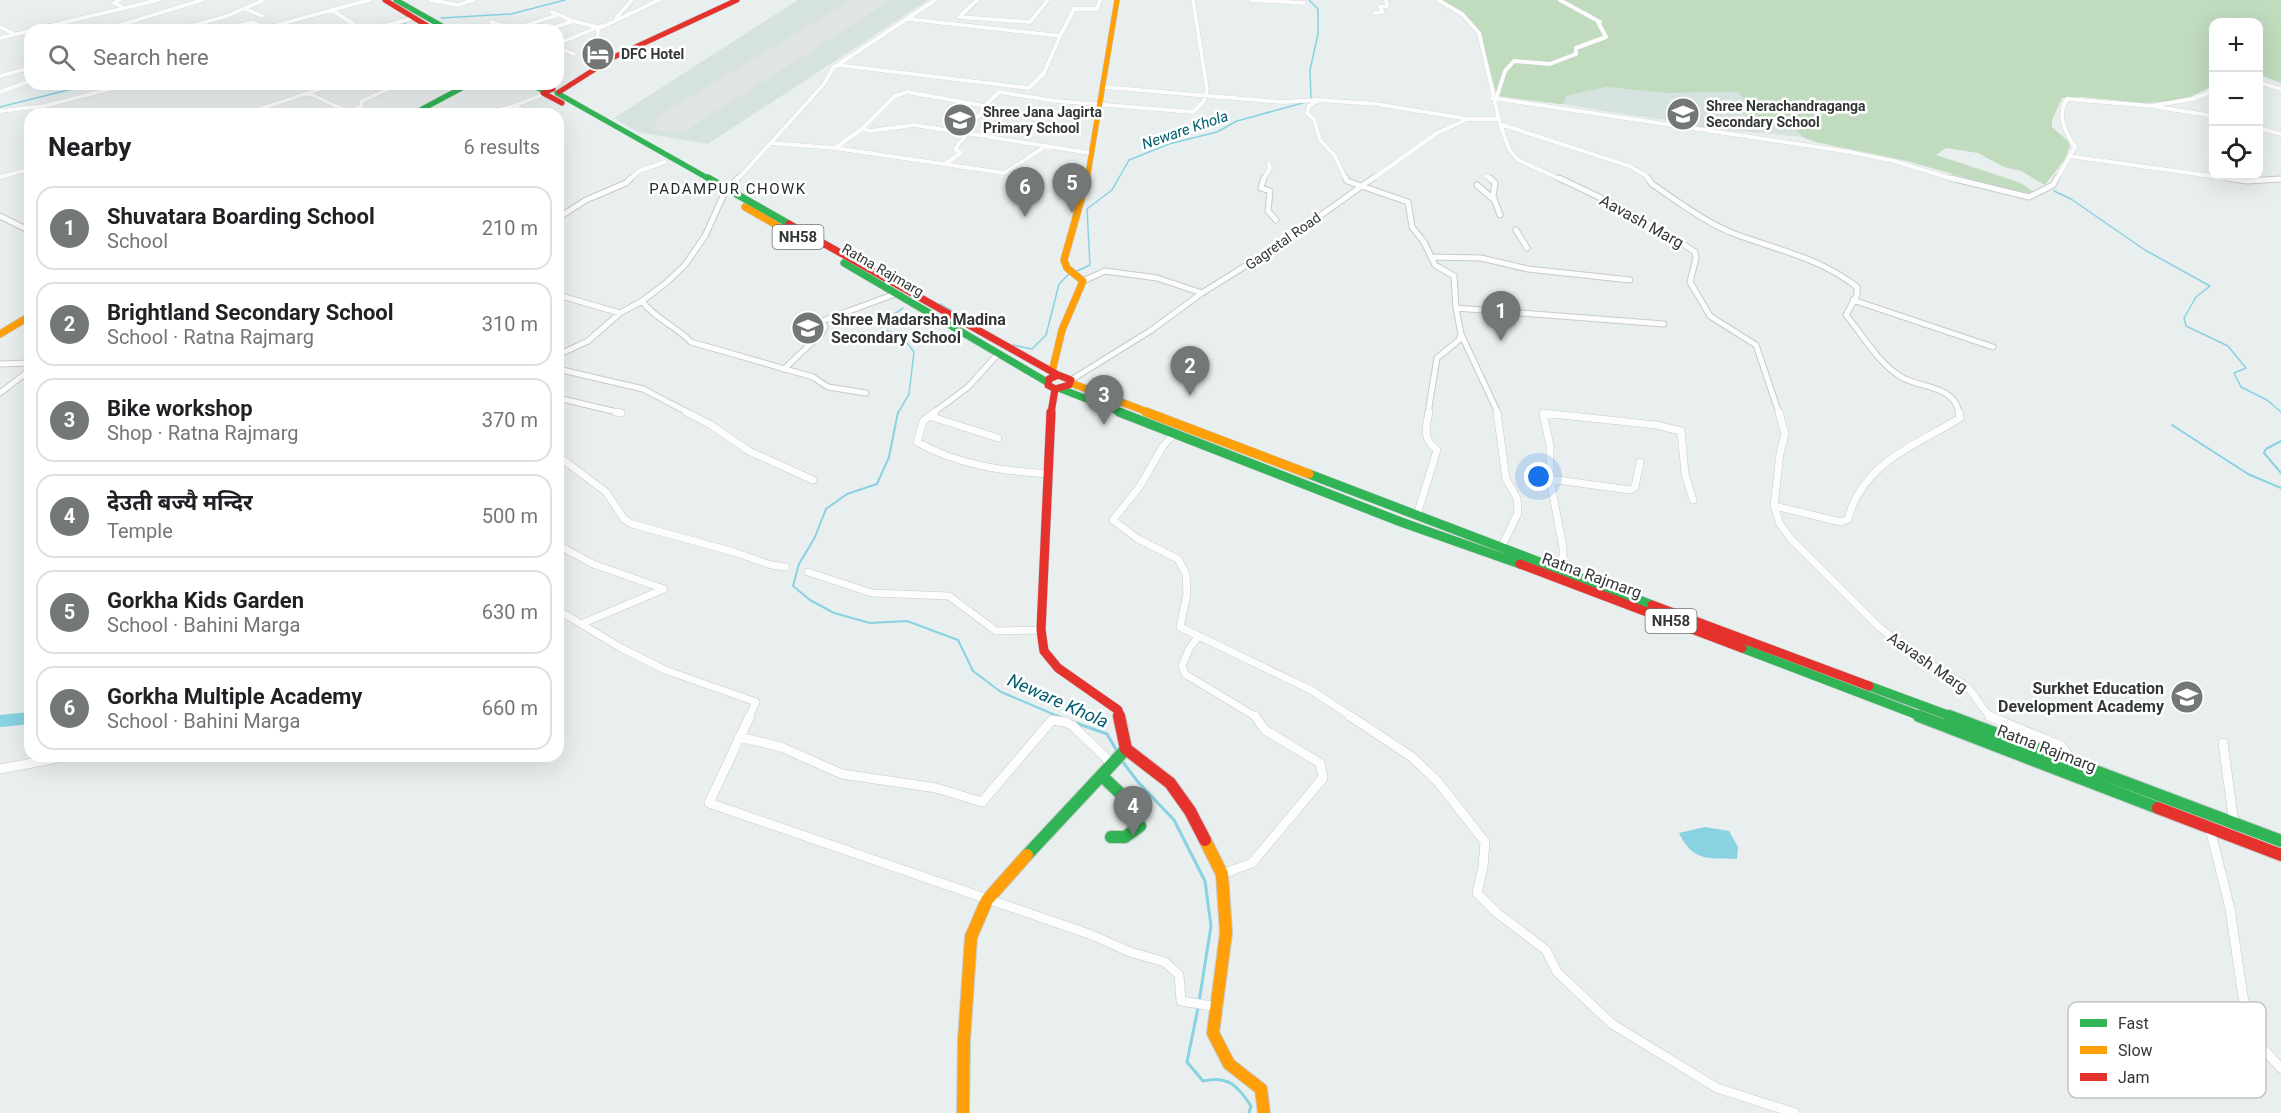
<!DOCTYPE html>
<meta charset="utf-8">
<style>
:root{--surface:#fff;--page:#f6f6f6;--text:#202124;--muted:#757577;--line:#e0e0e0;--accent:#737877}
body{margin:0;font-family:Roboto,"Noto Sans Devanagari",sans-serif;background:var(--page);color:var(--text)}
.controls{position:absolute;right:18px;top:18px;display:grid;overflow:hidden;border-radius:12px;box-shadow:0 6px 24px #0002}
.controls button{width:54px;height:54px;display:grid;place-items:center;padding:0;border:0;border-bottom:2px solid var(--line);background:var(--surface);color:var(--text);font:30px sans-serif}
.you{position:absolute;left:1539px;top:477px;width:21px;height:21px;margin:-15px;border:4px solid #fff;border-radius:50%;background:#1a73e8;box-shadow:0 0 0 9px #1a73e833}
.badge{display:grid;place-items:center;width:39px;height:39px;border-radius:50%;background:var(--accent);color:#fff;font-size:20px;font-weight:700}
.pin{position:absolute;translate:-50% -50px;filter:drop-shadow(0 2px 3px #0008)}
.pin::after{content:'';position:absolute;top:32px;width:21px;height:18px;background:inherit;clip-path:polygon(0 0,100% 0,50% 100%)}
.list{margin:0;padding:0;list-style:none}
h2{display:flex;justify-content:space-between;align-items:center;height:78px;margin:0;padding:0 24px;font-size:26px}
h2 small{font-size:20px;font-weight:400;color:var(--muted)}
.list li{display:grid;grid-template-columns:39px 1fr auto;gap:18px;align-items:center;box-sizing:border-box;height:84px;margin:0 12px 12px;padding:0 12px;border:2px solid var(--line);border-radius:18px}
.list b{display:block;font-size:22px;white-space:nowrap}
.list p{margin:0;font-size:20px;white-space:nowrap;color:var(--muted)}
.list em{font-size:20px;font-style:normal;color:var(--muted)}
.icon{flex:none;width:33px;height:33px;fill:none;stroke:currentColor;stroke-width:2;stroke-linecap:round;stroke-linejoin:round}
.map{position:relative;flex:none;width:2281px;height:1113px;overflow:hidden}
.search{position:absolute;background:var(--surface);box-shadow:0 6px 24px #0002;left:24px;top:24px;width:540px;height:66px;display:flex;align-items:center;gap:15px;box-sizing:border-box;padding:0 21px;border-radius:18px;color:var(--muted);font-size:22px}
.panel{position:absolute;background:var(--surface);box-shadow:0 6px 24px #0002;left:24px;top:108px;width:540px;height:654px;border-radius:18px}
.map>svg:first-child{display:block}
</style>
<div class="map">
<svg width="2281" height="1113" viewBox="0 0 2281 1113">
<rect width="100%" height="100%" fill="#e9efee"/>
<path fill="#d5e2df" d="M798,0H928L708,144L638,132L614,118Z
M1606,87L1666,93L1739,92L1746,103L1750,116L1787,122L1803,137L1698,127L1688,123L1603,111L1564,104L1566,96Z"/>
<path fill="#c1dbbf" d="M1440,0H2281V83L2259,75L2258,22H2214L2213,86L2186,99L2159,102L2142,103L2082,97L2062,98L2052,120V127L2068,141L2070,146L2065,159L2045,185L2021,171L2004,167L1978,153L1946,148L1936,155L2021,183L2033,192L2030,196L1907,161L1815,142L1803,137L1787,122L1750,116L1739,111L1735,105L1746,103L1739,92L1666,93L1606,87L1566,96L1564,104H1559L1497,96L1480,33L1463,12Z"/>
<path fill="#88d2e1" d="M1705,827L1729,831L1738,847L1737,859C1708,858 1693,862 1679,833Z"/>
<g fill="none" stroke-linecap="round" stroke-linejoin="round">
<path stroke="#88d2e1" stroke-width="1.5" d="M1309,0L1318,9V34L1310,70L1311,99
M441,18L511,14L565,0
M382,28L406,24
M0,107L92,84
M2054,191L2071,199L2145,250L2210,286L2196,297L2184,318L2186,326L2228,346L2246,368L2234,373L2241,387L2267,400L2281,412
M1075,272L1090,265L1087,209L1112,190L1129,160L1169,144L1217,132L1237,121L1306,102
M940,304L977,325
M1013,345L1032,349L1046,335L1059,284L1069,274
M898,413L909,394L914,352L901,335L881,329L885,320L903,308"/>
<path stroke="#88d2e1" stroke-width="2" d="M898,412L889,457L877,484L847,494L826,509L815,537L799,564L793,586L810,600L834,613L870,623L907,621L958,640L973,671L1001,692L1060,717
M2172,425L2248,474L2281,488
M2281,441L2266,449L2264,453L2281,473"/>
<path stroke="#88d2e1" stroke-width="3" d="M1057,716L1060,717
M1076,723L1107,734L1118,753
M1122,761L1138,782L1174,820L1205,881L1211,926L1199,1002
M1198,1008L1187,1062L1203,1081C1228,1075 1238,1086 1251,1106L1249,1113"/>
<path stroke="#88d2e1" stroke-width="12" d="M0,721L30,718"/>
<path fill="#e0e4e3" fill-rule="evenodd" d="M851,0H887L882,6L685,131L672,134L659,131L654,123L659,115Z"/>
<g stroke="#c6cbca" stroke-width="4.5">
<path id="street-far3" d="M120,0L114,3L124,8
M431,0L458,5L473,0
M1251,0L1304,3
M1438,0L1462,14L1479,33L1500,124L1509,149L1518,160L1562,180
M246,9L262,16
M332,10L362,30
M1375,13L1383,12L1380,7L1387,6L1386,0
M959,17L1030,22L1048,0
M959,17L977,0
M616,18L632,0
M908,19L1060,36L1074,9H1097L1100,0
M573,21L596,27
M491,22L520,30
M0,27L14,34
M517,28L558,15
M32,30L158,0
M104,30L202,0
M177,30L227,16L264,0
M223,30L252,22L266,28
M266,30V28L369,0
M370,30L413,18
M546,30L573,21L552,12
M0,38L30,31
M574,54L561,49L562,42L601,26
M837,65L1029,88L1044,73L1060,36
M596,68L598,29L659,0
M0,76L30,68
M2258,82L2281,89
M1103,87L1282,102L1319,100L1376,104L1468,119
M0,92L30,81
M308,93L351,113
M1492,98L1844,151L1894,161L1956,180
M1492,98L1497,96L1505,71L1514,61L1550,64L1576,54V48L1606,37L1598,22H1600L1560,0
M1319,100L1309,106L1307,113L1314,119L1320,140L1335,156L1346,180
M2157,107L2214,116
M0,111L44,106L130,84
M348,111L361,107L362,101L399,84
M485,113L514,106
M245,114L335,84
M521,114L526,111L514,106L544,94
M1500,124L1629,166L1645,175L1649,180
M2258,128L2281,134
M862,129L870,131L914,125L1090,153
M958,133L981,114L985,106
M770,143L835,148L1004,173L1046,146
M835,148L862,129L895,96L907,92L985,106L999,92L1056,101L1193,112L1204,101L1207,89L1193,0
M2069,156L2239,180
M945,164L961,153L955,149L966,135
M1487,176L1491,180
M0,177L30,169
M629,180L639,171L665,162
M737,180L824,84L833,68L935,0
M1263,180L1270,168L1269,164
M1371,180L1437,133L1468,119H1499
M2056,180L2075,147C2065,133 2056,115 2067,99L2152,106L2192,99L2214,91
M2266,180L2281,179"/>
</g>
<g stroke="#c6cbca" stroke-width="7">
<path id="street-far2" d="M1264,178L1261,188L1270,191L1268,211L1276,220
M1346,178L1347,181L1408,202L1412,227L1424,242L1435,265L1454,276L1456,308L1461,334L1498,413
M1490,178L1495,183L1493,196L1500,215
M1559,178C1606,200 1652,222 1695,252L1696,258L1690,282L1710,316L1756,345L1779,413
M1648,178L1652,184C1679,202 1704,222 1735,234C1778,250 1820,258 1857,287V295L1846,315C1863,335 1879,365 1903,378C1922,388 1955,386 1959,413
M1951,178L2029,197L2053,185L2057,178
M2228,178L2247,181L2281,179
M1477,185L1493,199
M0,216L26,229
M558,218L586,200L626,183L631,178
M1516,230L1527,248
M1432,257L1481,258L1528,269L1630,280
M1083,281L1105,271L1157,278L1202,293
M558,295L620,313
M1853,300L1993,347
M642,301C655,319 676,326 691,342L813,377L828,387L866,393
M1456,308L1664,324
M558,355L588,341L620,313L642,301L666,283L685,265L705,236L724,194L738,178
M0,364L30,363
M558,369L643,389L689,413
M784,369L821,334L825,327L822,321L895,294
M1071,380L1150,331L1202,293L1282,243L1373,178
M0,393L30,370
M558,398L621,413
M933,413L968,387L998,354
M1428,413L1437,358L1459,340L1461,334
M1543,413H1546"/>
</g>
<g stroke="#c6cbca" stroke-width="8">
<path id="street-far1" d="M616,412L621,413
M686,412L711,425L749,451L813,480
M935,412L923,421L917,442C958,465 1002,471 1049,474
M1497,412L1506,479L1517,498L1518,513L1501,548
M1779,412L1785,434L1780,453L1774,506L1780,524L1791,539L1879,627L1915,655L1965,685C1976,694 1980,709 1992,717
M929,416L998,438
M1174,434L1163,446L1140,486L1113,520L1138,539L1178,559L1186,574L1187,594L1180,627L1311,690L1352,717
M558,456L606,492L624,519L632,524L734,552L771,565L786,567
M1550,479L1630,490L1635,487L1640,462
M1774,506L1841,522L1848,519C1863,462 1915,446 1960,418L1959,412
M1417,515L1437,450C1422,438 1426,429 1429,412
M558,545L593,564L664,589L581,624
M1556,567L1563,556V548L1550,479V446L1543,413L1656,425L1681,431L1685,474L1693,500
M808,572L872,593L949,596L996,631L1041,630
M558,610L621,648L665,670L756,702L749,717
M1198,637L1189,649L1182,666L1185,674L1256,717"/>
</g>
<g stroke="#c6cbca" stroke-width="10">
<path id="street" d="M750,716L709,803L1092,935L1130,952L1165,962L1179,975L1181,1001L1218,1007
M1350,716L1412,757L1438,782L1485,842L1483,867L1477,893L1497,913L1546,950L1557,972L1612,1024L1717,1088L1795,1113
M1989,716L2061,746L2074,762
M739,737L781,747L842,774L936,788L982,802L1052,720L1065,722L1073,726L1113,765
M2223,743L2234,823
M0,769L69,756
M2210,829L2230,909L2243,997L2256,1041L2281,1068
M1222,874L1252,863L1323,778L1320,763L1265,730L1255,716"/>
</g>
<g stroke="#c6cbca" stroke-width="6">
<path id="fast-far3" d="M396,0L449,30
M530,84L544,91
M557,93L711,180
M413,114L469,84"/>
</g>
<g stroke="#c6cbca" stroke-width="8">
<path id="fast-far2" d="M708,178L789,224
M844,263L1047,382
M1061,389L1123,413"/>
</g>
<g stroke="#c6cbca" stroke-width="10">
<path id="fast-far1" d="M1119,412L1401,522L1520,564
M1309,474L1652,605
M1742,648L1923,717
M1869,686L1953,717"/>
</g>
<g stroke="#c6cbca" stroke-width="14">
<path id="fast" d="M1919,716L2158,808
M1949,716L2281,841
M1102,776L1124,797L1140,826L1125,837H1111
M1027,855L1126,749"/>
</g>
<g stroke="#c6cbca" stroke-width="6">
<path id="slow-far3" d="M1087,180L1117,0"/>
</g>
<g stroke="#c6cbca" stroke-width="8">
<path id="slow-far2" d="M745,207L778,226
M0,334L30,316
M1052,372L1062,330L1083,281L1067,268L1064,260L1087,178
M1071,383L1150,413"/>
</g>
<g stroke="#c6cbca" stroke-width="10">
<path id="slow-far1" d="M1146,412L1309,474"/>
</g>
<g stroke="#c6cbca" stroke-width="14">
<path id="slow" d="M1205,840L1222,874L1226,933L1213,1033L1229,1064L1261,1089L1264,1113
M963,1113L964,1040L971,937L987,900L1027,855"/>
</g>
<g stroke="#c6cbca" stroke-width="6">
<path id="jam-far3" d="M385,0L434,30
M553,89L543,93L562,103
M559,92L614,57L737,0"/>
</g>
<g stroke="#c6cbca" stroke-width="8">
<path id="jam-far2" d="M789,224L1058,375
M1058,375L1071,380L1069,385L1055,389L1048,385L1049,379Z
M1051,413L1055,389"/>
</g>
<g stroke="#c6cbca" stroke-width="10">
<path id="jam-far1" d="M1051,412L1041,630L1044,651L1058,668L1118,710L1120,717
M1520,564L1742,648
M1652,605L1869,686"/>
</g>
<g stroke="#c6cbca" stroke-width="14">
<path id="jam" d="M1119,716L1126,749L1170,783L1190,811L1205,840
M2158,808L2281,855"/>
</g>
<use href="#street-far3" stroke="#fcfdfc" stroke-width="4"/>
<use href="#street-far2" stroke="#fcfdfc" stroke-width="5"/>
<use href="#street-far1" stroke="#fcfdfc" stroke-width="7"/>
<use href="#street" stroke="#fcfdfc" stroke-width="9"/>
<use href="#fast-far3" stroke="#30b455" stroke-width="5"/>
<use href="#fast-far2" stroke="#30b455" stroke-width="7"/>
<use href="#fast-far1" stroke="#30b455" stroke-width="9"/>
<use href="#fast" stroke="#30b455" stroke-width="12"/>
<use href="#slow-far3" stroke="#ff9f0a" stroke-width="5"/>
<use href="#slow-far2" stroke="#ff9f0a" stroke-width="7"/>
<use href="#slow-far1" stroke="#ff9f0a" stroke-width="9"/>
<use href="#slow" stroke="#ff9f0a" stroke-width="12"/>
<use href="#jam-far3" stroke="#e5322d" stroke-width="5"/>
<use href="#jam-far2" stroke="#e5322d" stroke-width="7"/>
<use href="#jam-far1" stroke="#e5322d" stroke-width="9"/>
<use href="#jam" stroke="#e5322d" stroke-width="12"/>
</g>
<defs>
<g id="hotel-disc" transform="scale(1.725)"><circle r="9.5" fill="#737877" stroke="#fff"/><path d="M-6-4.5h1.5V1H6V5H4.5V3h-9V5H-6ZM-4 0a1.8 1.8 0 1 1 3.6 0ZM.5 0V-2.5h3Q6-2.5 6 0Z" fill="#fff"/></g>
<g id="school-disc" transform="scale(1.725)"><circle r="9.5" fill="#737877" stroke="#fff"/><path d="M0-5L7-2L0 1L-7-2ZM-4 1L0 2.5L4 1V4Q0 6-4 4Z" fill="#fff"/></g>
</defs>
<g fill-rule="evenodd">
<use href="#hotel-disc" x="598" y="54"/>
<use href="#school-disc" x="1683" y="114"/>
<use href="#school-disc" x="960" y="120"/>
<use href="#school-disc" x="808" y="328"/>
<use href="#school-disc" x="2187" y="697"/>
</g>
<g text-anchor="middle" stroke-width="5" stroke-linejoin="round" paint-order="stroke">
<g font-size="14" font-weight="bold" fill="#333837" stroke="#fff" text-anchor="start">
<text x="621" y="59">DFC Hotel</text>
<text x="1706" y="111">Shree Nerachandraganga<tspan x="1706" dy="16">Secondary School</tspan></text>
<text x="983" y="117">Shree Jana Jagirta<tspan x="983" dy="16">Primary School</tspan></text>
</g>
<g font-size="14" fill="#333837" stroke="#fff">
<text transform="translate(1283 241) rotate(-35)" y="5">Gagretal Road</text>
<text transform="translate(883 270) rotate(30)" y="5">Ratna Rajmarg</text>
</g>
<g font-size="15" font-style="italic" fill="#005d6d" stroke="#fff">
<text transform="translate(1185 130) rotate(-19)" y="5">Neware Khola</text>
</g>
<g font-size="15" letter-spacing="1.5" fill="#232c2a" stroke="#fff">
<text x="728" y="194">PADAMPUR CHOWK</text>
</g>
<g fill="#fff" stroke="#707473" stroke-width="1.5">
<rect x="772.5" y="225" width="51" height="24" rx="4.5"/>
<rect x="1645.5" y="609" width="51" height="24" rx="4.5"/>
</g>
<g font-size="15" font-weight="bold" fill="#333837">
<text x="798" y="242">NH58</text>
<text x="1671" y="626">NH58</text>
</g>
<g font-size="16" fill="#333837" stroke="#fff">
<text transform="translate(1642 221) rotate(29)" y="6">Aavash Marg</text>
<text transform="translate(1592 575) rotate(20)" y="6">Ratna Rajmarg</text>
<text transform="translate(1928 662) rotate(35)" y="6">Aavash Marg</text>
<text transform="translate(2047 748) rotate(21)" y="6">Ratna Rajmarg</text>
</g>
<g font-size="16" font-weight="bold" fill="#333837" stroke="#fff" text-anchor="start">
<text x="831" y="325">Shree Madarsha Madina<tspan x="831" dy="18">Secondary School</tspan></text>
<text x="2164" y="694" text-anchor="end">Surkhet Education<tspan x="2164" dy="18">Development Academy</tspan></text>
</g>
<g font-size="18" font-style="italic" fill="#005d6d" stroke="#fff">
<text transform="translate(1058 701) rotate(24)" y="6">Neware Khola</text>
</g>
</g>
<rect x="2068" y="1002" width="198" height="96" rx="9" fill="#fff" stroke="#c2c3c3" stroke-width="1.5"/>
<rect x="2080" y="1019" width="27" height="8" fill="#30b455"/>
<rect x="2080" y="1046" width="27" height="8" fill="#ff9f0a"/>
<rect x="2080" y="1073" width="27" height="8" fill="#e5322d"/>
<g font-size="16" fill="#333837">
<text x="2118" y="1029">Fast</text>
<text x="2118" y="1056">Slow</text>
<text x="2118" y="1083">Jam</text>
</g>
</svg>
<div class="controls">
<button>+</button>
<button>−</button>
<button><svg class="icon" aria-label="locate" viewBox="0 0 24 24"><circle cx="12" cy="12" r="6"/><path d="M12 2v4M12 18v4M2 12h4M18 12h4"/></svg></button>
</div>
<div class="you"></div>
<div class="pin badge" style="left:1501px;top:341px">1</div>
<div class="pin badge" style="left:1190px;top:396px">2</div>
<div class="pin badge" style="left:1104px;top:425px">3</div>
<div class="pin badge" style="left:1133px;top:836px">4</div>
<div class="pin badge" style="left:1072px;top:213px">5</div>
<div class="pin badge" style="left:1025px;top:217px">6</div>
<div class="search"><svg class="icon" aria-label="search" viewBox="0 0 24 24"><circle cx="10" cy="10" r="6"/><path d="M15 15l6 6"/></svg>Search here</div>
<section class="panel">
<h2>Nearby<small>6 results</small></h2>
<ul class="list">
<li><span class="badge">1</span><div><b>Shuvatara Boarding School</b><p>School</p></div><em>210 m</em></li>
<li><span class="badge">2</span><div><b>Brightland Secondary School</b><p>School · Ratna Rajmarg</p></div><em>310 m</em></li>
<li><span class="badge">3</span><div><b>Bike workshop</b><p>Shop · Ratna Rajmarg</p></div><em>370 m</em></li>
<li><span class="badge">4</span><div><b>देउती बज्यै मन्दिर</b><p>Temple</p></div><em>500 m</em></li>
<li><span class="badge">5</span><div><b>Gorkha Kids Garden</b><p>School · Bahini Marga</p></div><em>630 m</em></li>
<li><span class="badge">6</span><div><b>Gorkha Multiple Academy</b><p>School · Bahini Marga</p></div><em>660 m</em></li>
</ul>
</section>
</div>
